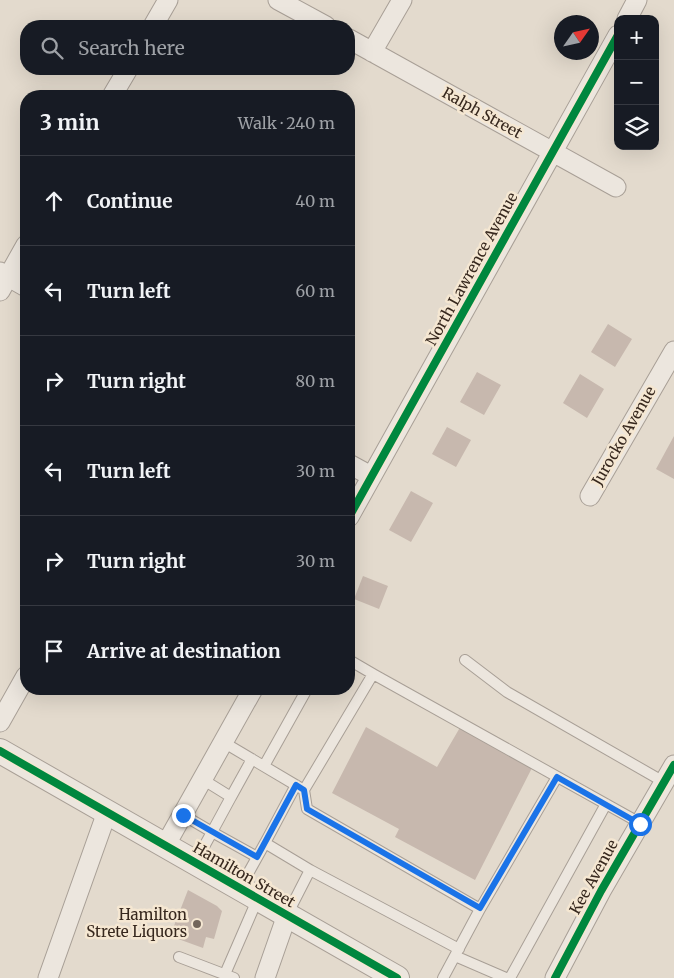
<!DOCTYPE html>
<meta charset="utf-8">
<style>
:root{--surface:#171b24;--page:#242831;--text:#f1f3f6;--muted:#9ea1a6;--line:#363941}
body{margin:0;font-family:Merriweather,serif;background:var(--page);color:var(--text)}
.controls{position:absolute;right:15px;top:15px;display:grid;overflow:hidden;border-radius:10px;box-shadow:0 5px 20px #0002}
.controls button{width:45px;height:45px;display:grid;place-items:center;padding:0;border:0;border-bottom:1px solid var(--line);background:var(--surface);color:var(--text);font:25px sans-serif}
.compass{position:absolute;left:554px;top:15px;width:45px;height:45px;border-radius:50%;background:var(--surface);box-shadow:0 5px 20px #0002;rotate:56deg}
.stop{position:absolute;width:15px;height:15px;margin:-11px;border:4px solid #1a73e8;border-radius:50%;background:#fff}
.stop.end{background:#1a73e8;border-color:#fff;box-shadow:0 1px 5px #0008}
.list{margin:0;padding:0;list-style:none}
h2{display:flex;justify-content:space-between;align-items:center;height:65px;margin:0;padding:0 20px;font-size:21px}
h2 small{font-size:16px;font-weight:400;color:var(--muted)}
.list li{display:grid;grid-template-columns:32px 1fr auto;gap:15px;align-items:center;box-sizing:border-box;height:90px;padding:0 20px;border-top:1px solid var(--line)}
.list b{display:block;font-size:19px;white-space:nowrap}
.list em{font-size:16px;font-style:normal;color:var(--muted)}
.icon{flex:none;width:28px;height:28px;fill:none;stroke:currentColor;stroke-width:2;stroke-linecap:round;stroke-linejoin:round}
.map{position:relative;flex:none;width:674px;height:978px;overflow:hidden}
.search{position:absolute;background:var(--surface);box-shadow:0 5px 20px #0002;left:20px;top:20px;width:335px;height:55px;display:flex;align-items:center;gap:12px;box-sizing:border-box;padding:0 18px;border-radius:20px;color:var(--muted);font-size:19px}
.panel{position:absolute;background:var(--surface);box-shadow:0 5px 20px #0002;left:20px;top:90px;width:335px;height:605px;border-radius:20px}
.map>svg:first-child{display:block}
</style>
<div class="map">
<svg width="674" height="978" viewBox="0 0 674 978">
<rect width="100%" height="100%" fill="#e3dacd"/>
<path fill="#c7b8ae" d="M608,324L632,339L615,367L591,352Z
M477,372L501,385L484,415L460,402Z
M580,374L604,389L587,418L563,403Z
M447,427L471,440L456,467L432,454Z
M674,436V479L656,469Z
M411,491L433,503L411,542L389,530Z
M363,576L388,586L379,609L354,599Z
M462,724L534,764L475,880L395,837L399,829L332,793L366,727L437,767Z
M188,890L217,906L222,911L214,939L206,937L203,948L170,936Z"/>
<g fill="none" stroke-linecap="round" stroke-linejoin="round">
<g stroke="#a89f96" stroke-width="12">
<path id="service" d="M465,660L507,692L664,782
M373,674L640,823
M223,742L304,790L373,674L349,660
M264,766L307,689
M304,790L307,809L480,909L557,777
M231,797L252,759
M183,815L212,832L231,797L202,779
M265,843L296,785
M195,863L212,832L257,857
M240,888L265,843L310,870
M287,915L310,870L459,949
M455,956L506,978
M179,957L234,978
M225,974L258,898
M443,978L480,909
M510,978L606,804"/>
</g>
<g stroke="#a89f96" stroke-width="21">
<path id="minor" d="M278,0L326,26
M627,19L637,0
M153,26L168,0
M349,39L616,187
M372,52L402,0
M112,96L128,69
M0,272L26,287
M0,291L26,245
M349,464L371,476
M590,496L674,351
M349,517L618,35
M0,722L26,676
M165,846L253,689
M48,978L107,812
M265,978L287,915
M555,978L601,891L674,765"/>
</g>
<g stroke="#a89f96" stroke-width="26">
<path id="tertiary" d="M0,751L397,978"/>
</g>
<use href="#service" stroke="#ece6de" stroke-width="10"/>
<use href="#minor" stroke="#ece6de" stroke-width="19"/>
<use href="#tertiary" stroke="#ece6de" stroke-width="24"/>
<g stroke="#f5e7d2" stroke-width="11">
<path id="cycleway" d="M349,517L618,35
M0,751L397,978
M555,978L601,891L674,765"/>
</g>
<use href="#cycleway" stroke="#00873e" stroke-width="8"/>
</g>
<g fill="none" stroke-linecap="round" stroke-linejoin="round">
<path stroke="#1a73e8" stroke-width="6" d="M183,815L257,857L296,785L304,790L307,809L480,908L557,777L640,824"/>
</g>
<circle fill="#73665b" stroke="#f5e7d2" stroke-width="2" cx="197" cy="924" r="5"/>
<g text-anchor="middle" stroke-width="5" stroke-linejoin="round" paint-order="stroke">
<g font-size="15" fill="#37281e" stroke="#f5e7d2">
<text transform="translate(482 113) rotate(29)" y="5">Ralph Street</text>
<text transform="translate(472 269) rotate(-61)" y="5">North Lawrence Avenue</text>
<text transform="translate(624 436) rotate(-60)" y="5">Jurocko Avenue</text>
<text transform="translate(244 875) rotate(30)" y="5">Hamilton Street</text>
<text transform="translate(594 877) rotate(-61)" y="5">Kee Avenue</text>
</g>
<g font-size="15" fill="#37281e" stroke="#f5e7d2" text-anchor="end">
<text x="187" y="920">Hamilton<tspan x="187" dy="17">Strete Liquors</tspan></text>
</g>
</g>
</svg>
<div class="controls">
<button>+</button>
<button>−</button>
<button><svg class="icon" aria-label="layers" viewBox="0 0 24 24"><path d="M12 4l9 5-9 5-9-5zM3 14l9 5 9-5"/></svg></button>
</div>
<svg class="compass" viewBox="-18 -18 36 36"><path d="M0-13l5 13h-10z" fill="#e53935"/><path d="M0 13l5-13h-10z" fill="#9ea1a6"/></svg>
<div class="stop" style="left:640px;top:824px"></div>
<div class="stop end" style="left:183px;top:815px"></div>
<div class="search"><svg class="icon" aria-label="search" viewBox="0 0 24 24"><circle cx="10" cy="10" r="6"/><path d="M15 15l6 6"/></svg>Search here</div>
<section class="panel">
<h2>3 min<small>Walk · 240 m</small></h2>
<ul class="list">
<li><svg class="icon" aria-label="ahead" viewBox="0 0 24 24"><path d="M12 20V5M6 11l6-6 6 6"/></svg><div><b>Continue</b></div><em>40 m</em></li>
<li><svg class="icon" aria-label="left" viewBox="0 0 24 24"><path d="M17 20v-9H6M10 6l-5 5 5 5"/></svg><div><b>Turn left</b></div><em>60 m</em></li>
<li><svg class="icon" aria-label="right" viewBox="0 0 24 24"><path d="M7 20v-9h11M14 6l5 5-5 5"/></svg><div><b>Turn right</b></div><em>80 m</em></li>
<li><svg class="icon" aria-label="left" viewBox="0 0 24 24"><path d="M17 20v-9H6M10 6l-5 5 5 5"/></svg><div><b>Turn left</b></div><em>30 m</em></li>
<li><svg class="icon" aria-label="right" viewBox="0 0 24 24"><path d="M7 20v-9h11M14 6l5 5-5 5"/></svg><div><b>Turn right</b></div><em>30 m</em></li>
<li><svg class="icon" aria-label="arrive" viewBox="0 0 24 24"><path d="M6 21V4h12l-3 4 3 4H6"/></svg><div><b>Arrive at destination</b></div></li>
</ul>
</section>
</div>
